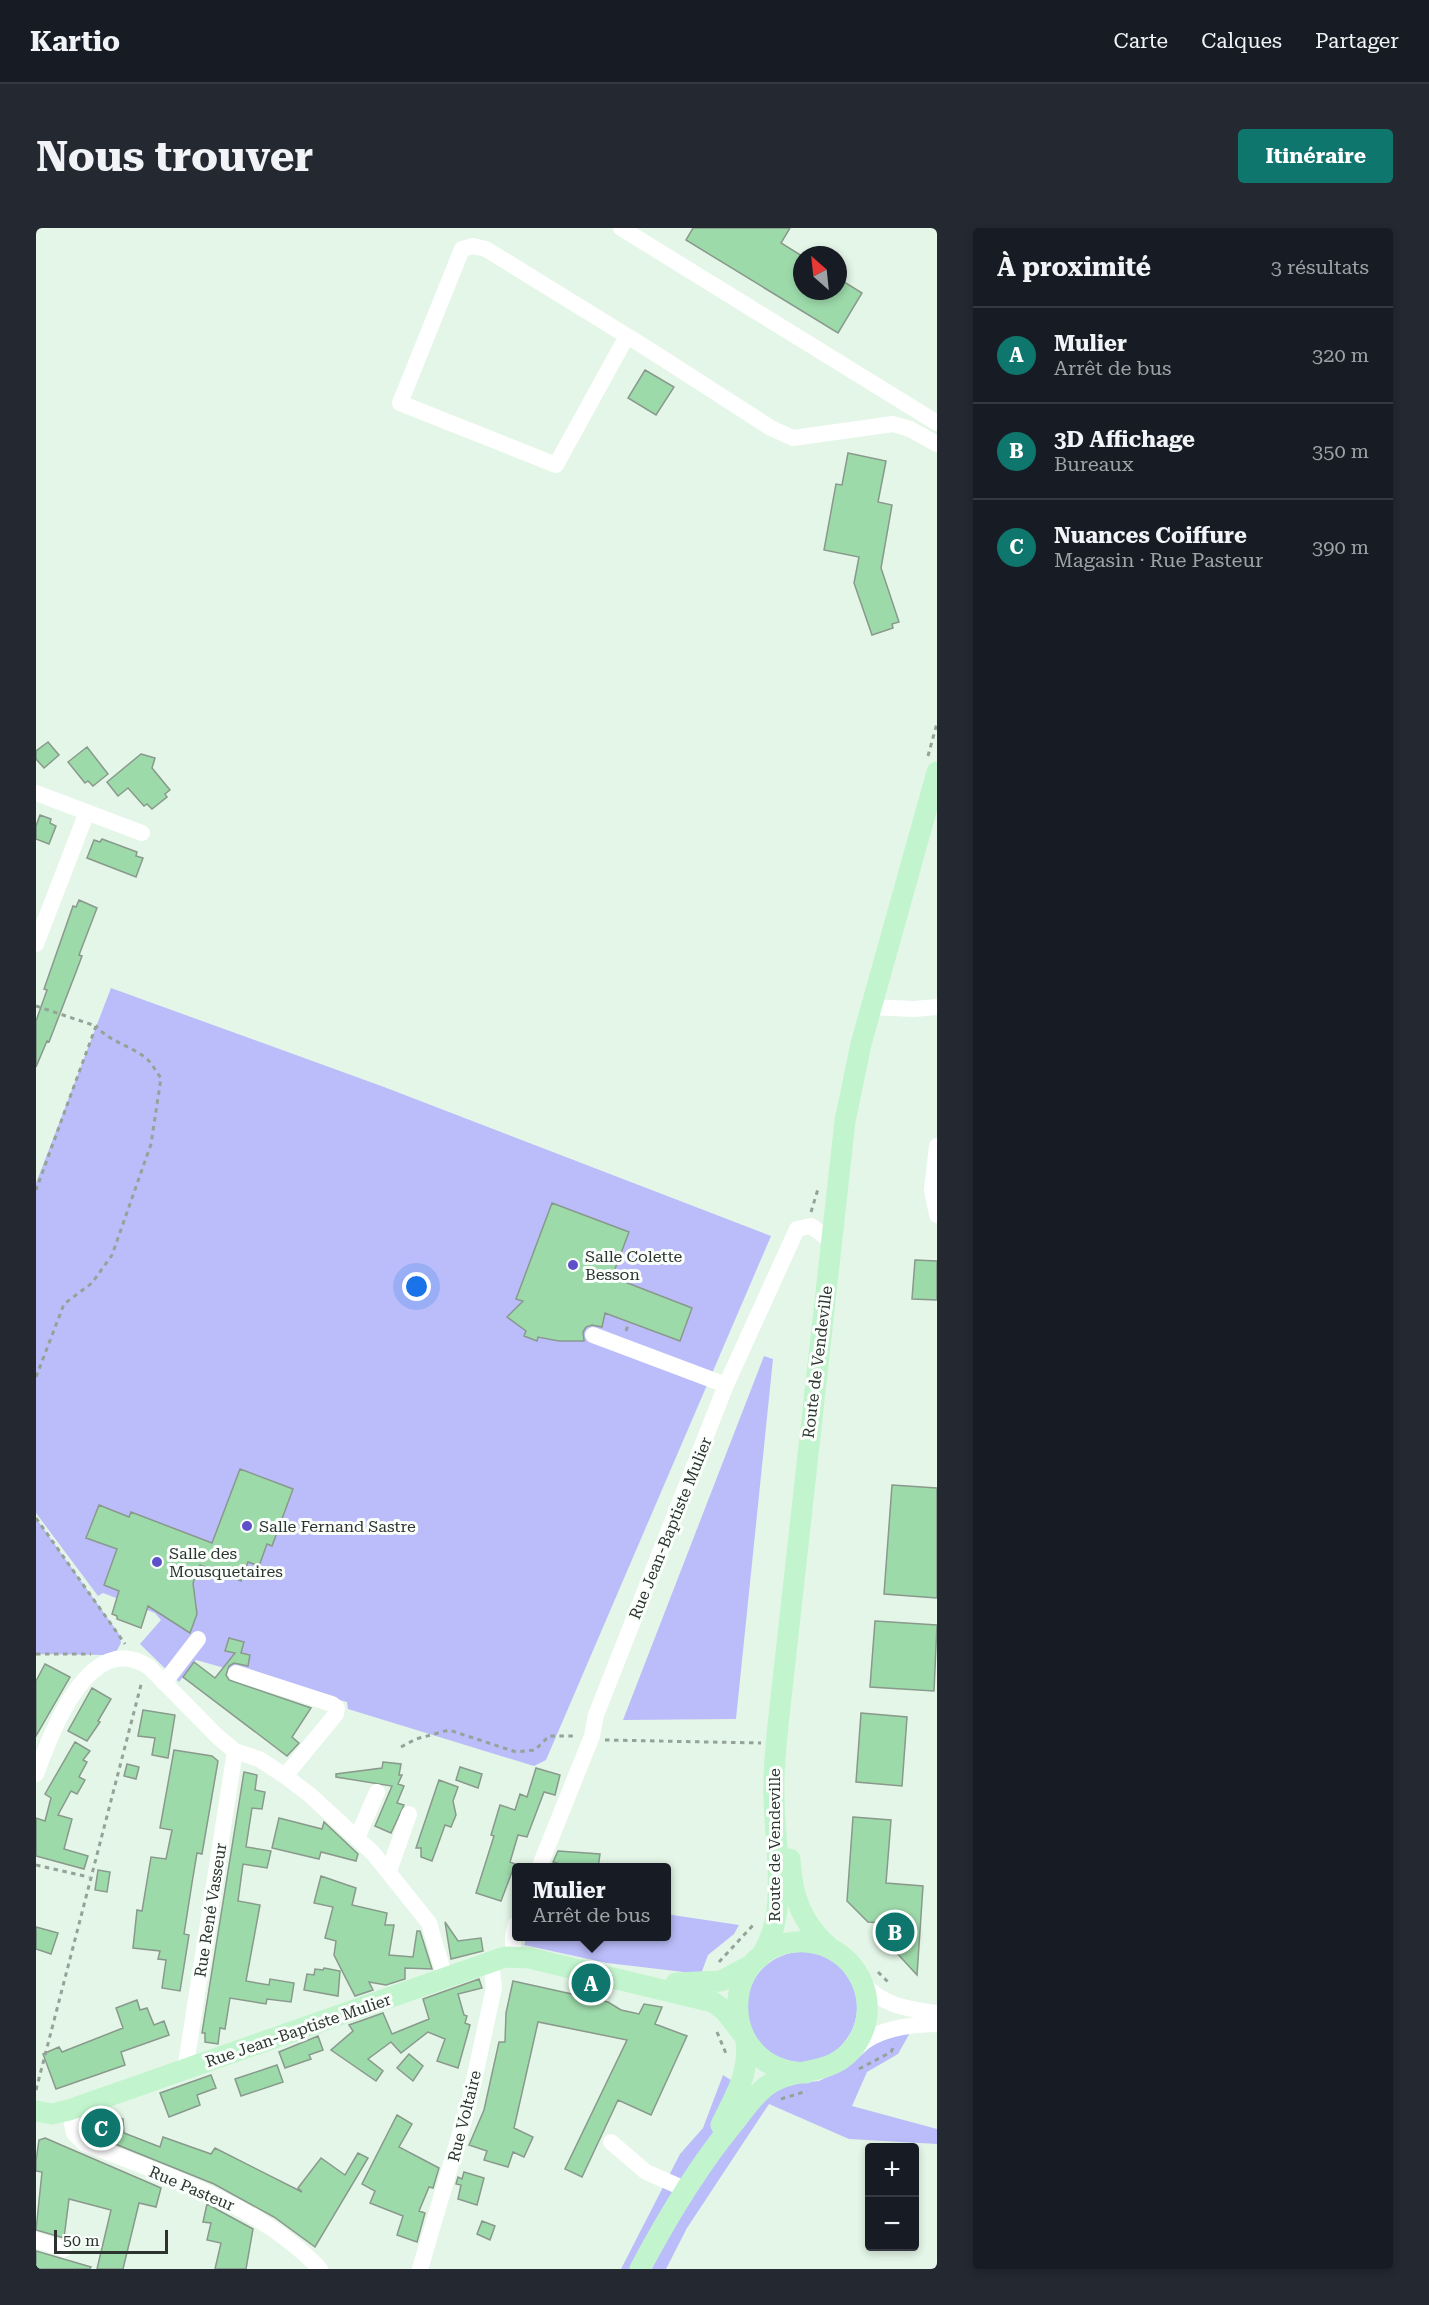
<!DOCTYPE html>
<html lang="fr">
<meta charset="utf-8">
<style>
:root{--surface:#171b24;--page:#242831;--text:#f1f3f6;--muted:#9ea1a6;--line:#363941;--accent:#0f766e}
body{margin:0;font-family:"Roboto Serif",serif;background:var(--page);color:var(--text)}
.controls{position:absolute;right:18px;bottom:18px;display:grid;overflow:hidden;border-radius:6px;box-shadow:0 3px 9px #0003}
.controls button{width:54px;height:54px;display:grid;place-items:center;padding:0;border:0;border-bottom:2px solid var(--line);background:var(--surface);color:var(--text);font:30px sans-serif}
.compass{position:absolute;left:757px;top:18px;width:54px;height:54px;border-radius:50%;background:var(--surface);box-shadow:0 3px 9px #0003;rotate:333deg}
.scale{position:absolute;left:18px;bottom:15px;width:114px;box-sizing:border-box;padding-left:6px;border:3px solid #2d342f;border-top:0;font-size:16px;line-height:21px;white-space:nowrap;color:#2d342f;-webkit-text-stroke:4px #fbfffc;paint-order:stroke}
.you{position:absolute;left:381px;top:1059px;width:21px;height:21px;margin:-15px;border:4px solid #fff;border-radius:50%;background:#1a73e8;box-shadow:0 0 0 9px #1a73e833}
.badge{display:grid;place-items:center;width:39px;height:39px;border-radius:50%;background:var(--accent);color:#fff;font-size:20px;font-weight:700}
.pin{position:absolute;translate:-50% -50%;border:3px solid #fff;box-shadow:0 2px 6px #0006}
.popup{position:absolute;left:476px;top:1635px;width:159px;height:78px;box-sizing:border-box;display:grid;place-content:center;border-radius:6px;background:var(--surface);filter:drop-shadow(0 2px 4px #0005);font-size:20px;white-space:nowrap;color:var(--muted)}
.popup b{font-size:22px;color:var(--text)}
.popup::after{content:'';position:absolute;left:50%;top:100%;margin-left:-12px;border:12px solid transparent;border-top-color:var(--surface)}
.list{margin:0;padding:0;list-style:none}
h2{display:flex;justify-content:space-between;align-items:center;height:78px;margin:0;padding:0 24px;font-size:26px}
h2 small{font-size:20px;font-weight:400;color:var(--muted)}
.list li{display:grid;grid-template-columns:39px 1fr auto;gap:18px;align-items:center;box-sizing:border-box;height:96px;padding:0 24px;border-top:2px solid var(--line)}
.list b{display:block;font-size:22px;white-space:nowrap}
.list p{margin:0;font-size:20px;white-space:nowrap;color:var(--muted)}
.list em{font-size:20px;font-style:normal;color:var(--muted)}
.map{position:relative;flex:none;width:901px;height:2041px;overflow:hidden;border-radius:6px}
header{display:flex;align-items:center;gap:36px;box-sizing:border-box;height:84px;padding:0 30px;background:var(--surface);border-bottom:2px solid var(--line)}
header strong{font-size:28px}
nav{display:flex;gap:33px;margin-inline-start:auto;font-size:21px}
.intro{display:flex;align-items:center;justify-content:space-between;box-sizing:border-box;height:144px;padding:0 36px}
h1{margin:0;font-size:42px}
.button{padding:15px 27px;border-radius:6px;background:var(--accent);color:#fff;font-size:21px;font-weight:700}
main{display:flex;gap:36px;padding:0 36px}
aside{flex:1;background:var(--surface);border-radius:6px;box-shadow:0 3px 9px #0003}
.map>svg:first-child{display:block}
</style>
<header>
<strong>Kartio</strong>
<nav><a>Carte</a><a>Calques</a><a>Partager</a></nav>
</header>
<div class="intro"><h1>Nous trouver</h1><a class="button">Itinéraire</a></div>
<main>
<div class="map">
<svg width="901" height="2041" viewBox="0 0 901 2041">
<rect width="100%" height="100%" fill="#e4f6e7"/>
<path fill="#bbbdfa" d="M75,760L348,859L735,1008L510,1532L498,1538L312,1481L311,1474L160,1432L143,1454L104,1416L125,1392L119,1385L67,1365L62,1368L0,1285V955Z
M728,1128L737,1131L700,1491L587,1492Z
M0,1290L83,1406L85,1415L80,1424L68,1427L0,1426Z
M630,1686L703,1697L698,1706L672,1727L665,1746L571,1735L488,1717L491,1709L630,1708Z
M711 1779a55 55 0 1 1 110 0a55 55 0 1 1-110 0Z
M875,1803L862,1826L831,1844L816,1878L901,1901V1916L813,1911L733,1876L651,2000L630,2041H585L644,1926L667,1900L687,1847L725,1871L740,1858L783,1853L811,1840L847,1808Z"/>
<path fill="#9ddaaa" stroke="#89998c" stroke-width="1.5" d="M657,0H754L745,15L766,28V63H802V50L826,65L802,105L650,12Z
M609,142L638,159L620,187L592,170Z
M812,225L850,233L842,274L856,277L845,340L863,394L856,396L857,400L836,407L818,355L823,329L788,322L800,256L806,257Z
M12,514L23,527L8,540L0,531V523Z
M51,519L72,546L57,558L52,553L49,555L32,534Z
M105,526L119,530L116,540L134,562L129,566L131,569L116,581L111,576L108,578L92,560L82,568L71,554Z
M4,587L15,591L14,595L20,598L13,616L0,611V598Z
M66,611L101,624L100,628L107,630L100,649L51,630L58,612L64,614Z
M43,672L61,680L43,727L46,728L40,744L13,814L11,813L0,839V793L11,762L8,761L37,678L40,679Z
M516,975L593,1004L576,1049L656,1080L644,1113L569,1085L566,1099L556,1097L550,1099L547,1104L548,1113H523L502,1109L501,1113L488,1108L490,1103L471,1089L487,1073L480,1071Z
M879,1032L901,1033V1072L876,1071Z
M204,1241L257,1261L236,1318L231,1316L223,1338L212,1334L205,1353L164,1337L157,1355L161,1386L154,1405L112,1378L105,1400L81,1391V1388L76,1386L83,1363L68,1357L81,1321L50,1310L63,1277L93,1289L95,1284L176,1315Z
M856,1257L901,1260V1370L848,1366Z
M839,1393L901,1397L898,1463L834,1459Z
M193,1410L208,1414L205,1425L214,1427L212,1438L198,1435L193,1438L190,1447L193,1452L275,1480L256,1509L263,1515L251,1528L147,1449L158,1434L179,1450L199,1425L189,1423Z
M9,1436L34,1449L0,1508V1453Z
M56,1460L75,1471L62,1493L64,1494L51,1513L32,1503Z
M107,1482L139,1487L132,1530L116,1527L119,1510L102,1508Z
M825,1485L871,1489L866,1558L820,1554Z
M39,1514L54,1523L47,1532L51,1534L43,1549L49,1552L41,1566L35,1563L22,1587L36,1591L28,1621L52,1628L48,1641L0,1628V1590L9,1593L15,1570L9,1566Z
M138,1522L176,1528L182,1533L166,1626L161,1625L156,1655L148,1706L153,1707L144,1763L126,1760L130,1732L122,1731L124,1723L97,1720L101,1682L106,1683L115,1629L130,1631L136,1602L124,1600Z
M347,1534L365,1536L363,1547H366L362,1556L368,1558L361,1575L368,1577L355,1605L339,1598L356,1558L300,1549V1546L346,1540Z
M91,1536L103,1539L100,1551L88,1548Z
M424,1539L446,1546L442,1560L420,1552Z
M500,1540L524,1547L519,1567L508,1564L491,1609L482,1607L474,1634L479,1636L465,1673L440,1665L458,1608L455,1607L464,1577L479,1582L484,1566L491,1569Z
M208,1544L221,1547L219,1562L229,1564L226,1581L216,1580L210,1619L235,1623L231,1640L207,1636L202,1673L224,1677L210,1753L233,1757L234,1751L258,1755L255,1774L231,1771L230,1776L194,1770L189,1801L184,1800L182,1816L169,1814V1805H166Z
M403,1552L422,1559L417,1573L420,1587L415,1599L409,1597L396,1633L385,1629V1620H380Z
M817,1589L855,1592L850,1655L887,1658L881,1747L846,1709L847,1695L832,1694L811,1673Z
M243,1590L286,1601L288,1594L322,1626L320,1633L285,1624L283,1631L236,1620Z
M522,1623L564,1626L562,1640H523L524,1636L517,1634Z
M62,1642L74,1644L71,1664L59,1662Z
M285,1648L320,1660L316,1677L351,1685L349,1697H358L353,1727L377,1729L381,1703H384L396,1741L369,1740V1751L350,1757L333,1754L337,1762L319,1768L298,1727L300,1713L289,1710L297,1679L278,1675Z
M409,1694L422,1713L445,1710L447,1723L415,1731Z
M0,1699L22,1705L15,1726L0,1721Z
M288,1740L304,1743L302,1768L268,1762L271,1746L278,1747L279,1741L287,1742Z
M443,1751L446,1760L422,1766L428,1787L431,1788L429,1795L434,1797L422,1840L401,1833L409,1811L392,1804L365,1825L355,1814L332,1831L347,1843L340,1853L295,1822L317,1803L313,1797L347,1785L356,1806L393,1791L387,1771Z
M477,1753L572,1774L585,1782L603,1786L608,1776L626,1779L619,1796L651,1808L615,1887L582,1872L546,1949L529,1941L591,1812L502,1794L478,1900L497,1909L488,1929L477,1924L472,1939L448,1932L451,1923L433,1917L448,1882L463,1814H469L470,1785Z
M101,1772L104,1782L111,1780L118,1797L128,1793L133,1807L85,1824L89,1837L20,1861L7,1826L23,1819L26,1824L87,1800L80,1780Z
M282,1808L287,1822L273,1827L275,1831L249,1840L243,1824Z
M373,1826L387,1838L377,1853L361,1840Z
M241,1837L247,1854L205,1868L199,1851Z
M175,1847L180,1860L161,1867L164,1877L133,1889L124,1865Z
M69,1885L87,1891L88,1905L124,1919L127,1909L175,1926L179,1920L266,1964L262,1960L285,1930L309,1947L322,1925L332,1930L279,2019L238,1989L178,1956L57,1907Z
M361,1887L376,1896L363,1919L403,1940L397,1960L393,1959L383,1983L389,1985L381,2014L361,2007L367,1988L334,1975L339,1963L326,1956Z
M9,1910L125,1960L120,1979L103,1975L87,2041H61L75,1982L33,1971L28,2010L0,2002L6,1944L0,1943V1933L3,1912Z
M428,1944L448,1950L441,1977L422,1971L425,1957L420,1956L422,1949L426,1951Z
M171,1976L217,2001L210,2041H179L185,2015L171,2012L175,1995L167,1994Z
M446,1993L459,1998L454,2012L441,2006Z
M0,2023L55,2039L54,2041H0Z"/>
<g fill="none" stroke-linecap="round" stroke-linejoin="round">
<path stroke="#95a298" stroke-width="3" stroke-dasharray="4.5 4.5" stroke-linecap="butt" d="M892,528L901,495
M0,778L60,798L0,962
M775,984L782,961
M590,1103L593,1094
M0,1149L28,1076L56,1055L76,1027L115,916L125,850C120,844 116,835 110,830C93,817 74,814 60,798
M0,1290L89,1416
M0,1426H55
M569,1512L725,1515
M365,1519L380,1511L413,1502L480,1524L499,1522L513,1508H539
M0,1637L53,1649
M683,1734L719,1695
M842,1744L854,1756
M681,1804L691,1828
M823,1841L855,1824L859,1816
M0,1862L106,1453
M745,1871L771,1863"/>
<path stroke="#fff" stroke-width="16" d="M585,0L901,195
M591,108L520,237L364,175L426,21L437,18L450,21L591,108L609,119L735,200L757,210L857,196L874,201L901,216
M0,565L106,605
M0,716L51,584
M835,779L878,781L901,779
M901,918L896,962L901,987
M557,1107L690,1157
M200,1445L296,1476L301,1480L300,1486L249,1548
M128,1455L162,1411
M0,1546C16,1503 54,1400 113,1439L182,1509L199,1523L223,1531L249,1548L274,1567L337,1625L393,1695L409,1750
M321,1610L341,1564
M503,1640L556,1508L560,1487L690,1157L761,1001L775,998L795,1013
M353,1643L373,1586
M477,1729V1708L480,1696
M826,1753C845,1778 872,1781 901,1785
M818,1821C843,1800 870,1797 901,1796
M149,1842L199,1523
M33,1882L38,1905L48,1915C131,1948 221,1975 284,2041
M575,1914L610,1944L649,1961
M0,2012L28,2021
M384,2041L433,1875L458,1760L455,1734"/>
<path stroke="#c2f5ce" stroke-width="21" d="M754,1631C756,1668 765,1695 794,1720
M723,1730C755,1690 738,1616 738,1567C737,1543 740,1520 742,1497L809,893L825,816L901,544
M640,1755L685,1753L715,1737
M0,1883L16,1886L33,1882L469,1729L493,1730L677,1774L689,1783L706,1805
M685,1897C699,1868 714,1846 710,1813
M604,2041C631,1990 660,1941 697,1896C707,1884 715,1871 727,1861C756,1835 796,1853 821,1815C848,1773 819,1717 770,1714C682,1709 676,1843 770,1845"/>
</g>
<g fill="#5d50c9" stroke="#fbfffc" stroke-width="2">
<circle cx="537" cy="1037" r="6"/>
<circle cx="211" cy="1298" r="6"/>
<circle cx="121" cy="1334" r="6"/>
</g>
<g text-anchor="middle" stroke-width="6" stroke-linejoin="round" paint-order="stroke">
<g font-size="16" fill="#2d342f" stroke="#fbfffc" text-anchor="start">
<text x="549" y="1034">Salle Colette<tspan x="549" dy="18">Besson</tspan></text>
<text x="223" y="1304">Salle Fernand Sastre</text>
<text x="133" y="1331">Salle des<tspan x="133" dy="18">Mousquetaires</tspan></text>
</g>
<g font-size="16" fill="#2d342f" stroke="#fbfffc">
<text transform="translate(781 1134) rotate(-83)" y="6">Route de Vendeville</text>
<text transform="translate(634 1300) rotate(-68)" y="6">Rue Jean-Baptiste Mulier</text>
<text transform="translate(738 1617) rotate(-90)" y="6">Route de Vendeville</text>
<text transform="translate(174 1682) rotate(-81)" y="6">Rue René Vasseur</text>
<text transform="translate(262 1802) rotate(-19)" y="6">Rue Jean-Baptiste Mulier</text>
<text transform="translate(428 1888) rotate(-76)" y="6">Rue Voltaire</text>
<text transform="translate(156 1960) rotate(23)" y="6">Rue Pasteur</text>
</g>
</g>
</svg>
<div class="controls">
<button>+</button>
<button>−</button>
</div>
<svg class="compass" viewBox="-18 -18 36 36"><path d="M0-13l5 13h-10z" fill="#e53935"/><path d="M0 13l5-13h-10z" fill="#9ea1a6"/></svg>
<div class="scale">50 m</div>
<div class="you"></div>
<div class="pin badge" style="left:555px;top:1755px">A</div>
<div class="popup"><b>Mulier</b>Arrêt de bus</div>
<div class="pin badge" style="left:859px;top:1704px">B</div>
<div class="pin badge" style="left:65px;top:1900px">C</div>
</div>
<aside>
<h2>À proximité<small>3 résultats</small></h2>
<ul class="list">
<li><span class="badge">A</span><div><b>Mulier</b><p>Arrêt de bus</p></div><em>320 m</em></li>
<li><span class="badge">B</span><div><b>3D Affichage</b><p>Bureaux</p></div><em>350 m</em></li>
<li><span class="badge">C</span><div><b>Nuances Coiffure</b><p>Magasin · Rue Pasteur</p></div><em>390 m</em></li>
</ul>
</aside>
</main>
